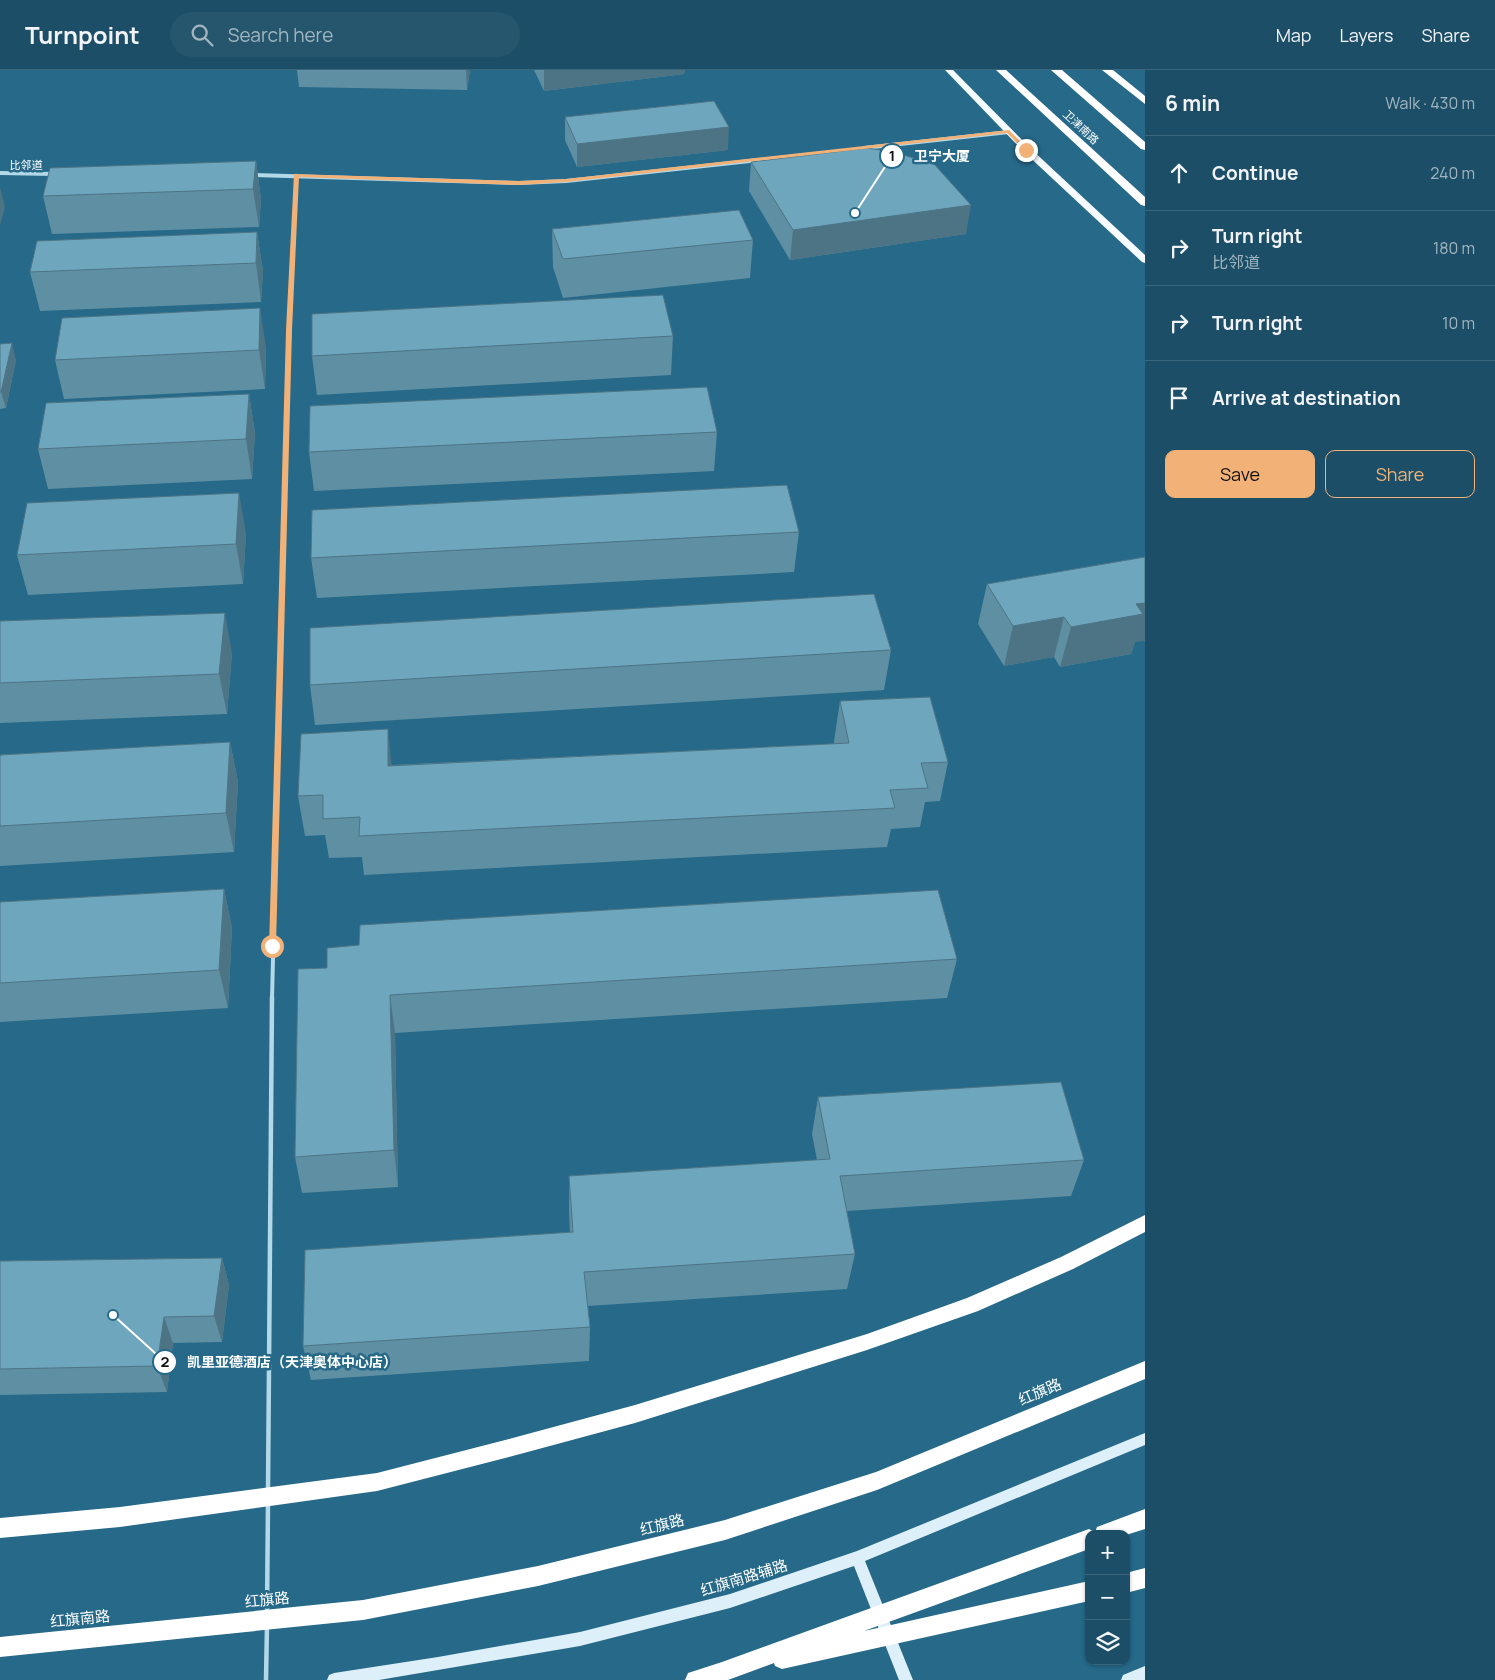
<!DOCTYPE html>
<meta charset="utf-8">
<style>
:root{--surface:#1c4f67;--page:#25566d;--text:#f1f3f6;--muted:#a0b5c0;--line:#3a667b;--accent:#f2b177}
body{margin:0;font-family:Manrope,"Noto Sans SC",sans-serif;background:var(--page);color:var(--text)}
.controls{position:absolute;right:15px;bottom:15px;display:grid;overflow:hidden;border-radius:10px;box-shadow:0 1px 4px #0004}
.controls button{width:45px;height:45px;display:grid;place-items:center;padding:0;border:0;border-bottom:1px solid var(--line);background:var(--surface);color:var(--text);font:25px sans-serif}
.stop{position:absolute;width:15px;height:15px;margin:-11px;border:4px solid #f2b177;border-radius:50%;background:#fff}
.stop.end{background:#f2b177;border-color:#fff;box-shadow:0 1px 5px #0008}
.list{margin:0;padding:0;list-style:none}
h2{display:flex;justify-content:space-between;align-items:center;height:65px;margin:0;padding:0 20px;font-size:21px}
h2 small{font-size:16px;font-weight:400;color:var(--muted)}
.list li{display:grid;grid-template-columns:32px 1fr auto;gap:15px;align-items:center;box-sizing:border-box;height:75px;padding:0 20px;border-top:1px solid var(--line)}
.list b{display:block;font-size:19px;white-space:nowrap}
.list p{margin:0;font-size:16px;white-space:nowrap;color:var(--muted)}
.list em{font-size:16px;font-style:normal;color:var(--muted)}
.actions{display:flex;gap:10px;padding:15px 20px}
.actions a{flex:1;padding:11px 0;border:1px solid var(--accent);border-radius:10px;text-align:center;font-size:18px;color:var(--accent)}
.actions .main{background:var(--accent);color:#111}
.icon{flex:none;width:28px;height:28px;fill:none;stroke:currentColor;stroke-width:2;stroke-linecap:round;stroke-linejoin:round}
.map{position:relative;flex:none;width:1145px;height:1610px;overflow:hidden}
header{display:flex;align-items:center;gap:30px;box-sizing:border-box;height:70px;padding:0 25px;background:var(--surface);border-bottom:1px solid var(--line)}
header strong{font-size:24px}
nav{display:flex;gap:28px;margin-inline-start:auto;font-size:18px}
.search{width:350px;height:45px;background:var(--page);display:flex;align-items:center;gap:12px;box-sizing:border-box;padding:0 18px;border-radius:28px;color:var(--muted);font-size:19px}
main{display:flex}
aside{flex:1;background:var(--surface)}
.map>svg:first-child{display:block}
</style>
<header>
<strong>Turnpoint</strong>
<div class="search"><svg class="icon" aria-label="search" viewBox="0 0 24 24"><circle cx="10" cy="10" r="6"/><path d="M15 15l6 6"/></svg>Search here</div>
<nav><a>Map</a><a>Layers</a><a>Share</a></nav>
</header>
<main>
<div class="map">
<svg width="1145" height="1610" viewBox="0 0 1145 1610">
<rect width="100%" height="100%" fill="#266989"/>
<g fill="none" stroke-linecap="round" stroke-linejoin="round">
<path stroke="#b3d9e9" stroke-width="2.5" d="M285,404L296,105"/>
<path stroke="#b3d9e9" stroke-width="4" d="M272,929L285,403"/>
<path stroke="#b3d9e9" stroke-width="4.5" d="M268,1420L272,927
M267,1543L268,1432
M266,1610L267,1555"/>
<path stroke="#b3d9e9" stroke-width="4" d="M864,78L1009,62
M0,103L54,104
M253,105L519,113L566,111L825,83"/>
<path fill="#ddeff8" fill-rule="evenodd" d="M1145,1363V1375L865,1491L913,1610H899L854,1496L730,1538L580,1576L379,1610H327L329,1605L334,1603L438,1587L580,1562L730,1524L857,1481Z
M1145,1596V1610H1121L1123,1605Z"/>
<path fill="#f5fbfe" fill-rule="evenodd" d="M945,0H953L1030,78L1145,185V193L1142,192L1024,82Z"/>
<path fill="#fff" fill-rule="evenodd" d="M996,0H1006L1145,127V136L1141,135Z
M1051,0H1062L1145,72V80L1141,79Z
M1102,0H1113L1145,26V34Z
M1145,1145V1162L1073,1199L978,1241L867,1280L635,1353L509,1387L377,1421L120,1457L0,1468V1448L120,1437L377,1403L509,1369L635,1335L867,1264L967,1228L1061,1187Z
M1145,1291V1309L877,1420L725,1470L538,1516L363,1550L0,1587V1567L363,1530L538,1496L725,1450L876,1402Z
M1145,1439V1459L1126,1465V1464H1089V1479L864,1561L1089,1511V1531L782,1599L775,1596L774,1593L728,1610H685L688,1603L722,1592L1089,1459L1095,1462L1097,1457Z
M1145,1498V1518L1126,1523V1503Z"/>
</g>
<path fill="#5f8fa3" d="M297,0H470L467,20L299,17Z
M534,0H685L684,4L544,21Z
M565,47L728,80L577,97L565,70Z
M256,91L261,129L259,157L52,164L43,126Z
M751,92L966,164L790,190L749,121Z
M552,159L753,170L750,208L563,228L553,197Z
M257,162L263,201L261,232L40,241L30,202Z
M673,266L671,305L317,325L312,286Z
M0,274L16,290L6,338L0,339Z
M266,277L265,319L64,329L55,290Z
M249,324L255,363L252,409L48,419L38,379Z
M717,362L714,401L314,421L309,382Z
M799,462L794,502L317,528L311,488Z
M246,463L243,514L28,525L17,485Z
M987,514L1135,572L1131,584L1060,597L1054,587L1004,596L978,554Z
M0,551L232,583L227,644L0,653Z
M891,580L884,620L315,655L310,615Z
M840,631L948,692L940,731L925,732L920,757L891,759L887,777L364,805L362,787L329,788L325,765L305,766L298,726L392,695L834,674V671Z
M230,672L238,712L234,782L0,796V685Z
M224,819L232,858L228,938L0,952V832Z
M957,889L947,928L395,963L398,1117L302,1123L295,1087L298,899Z
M818,1027L1084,1090L1071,1126L847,1141L855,1184L847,1219L588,1236L590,1257L589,1291L311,1310L303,1276L570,1162L569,1142V1106L817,1090L812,1064Z
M222,1188L229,1215L222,1272L173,1273L167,1322L0,1325V1191Z"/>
<path fill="#4d7485" d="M466,0H470L467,20Z
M544,0H685L684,4L544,21Z
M729,57L728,80L577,97V74Z
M256,91L261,129L259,157L253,119Z
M0,117L5,137L0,156Z
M971,135L966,164L790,190L793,160Z
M257,162L263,201L261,232L256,193Z
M260,238L266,277L265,319L259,280Z
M12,273L16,290L6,338L1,322Z
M249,324L255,363L252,409L246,369Z
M239,423L246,463L243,514L236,474Z
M1145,533V571L1135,572L1131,584L1060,597L1071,557L1136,534Z
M225,543L232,583L227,644L219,604Z
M1064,547L1054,587L1004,596L1013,556Z
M388,659L392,699L388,696Z
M230,672L238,712L234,782L226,743Z
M224,819L232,858L228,938L219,900Z
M390,925L395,963L398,1117L394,1080Z
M222,1188L229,1215L222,1272L214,1246Z
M164,1247L173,1273L167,1322L157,1296Z"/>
<path fill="#6ea6be" stroke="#4d7485" d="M714,31L729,57L577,74L565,47Z
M867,78L893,82L934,94L971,135L793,160L751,92Z
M256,91L253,119L43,126L50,98Z
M739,140L753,170L563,189L552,159Z
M257,162L256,193L30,202L37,171Z
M663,225L673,266L312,286V244Z
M260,238L259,280L55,290L62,248Z
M12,273L1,322H0V274Z
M707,317L717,362L309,382L310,336Z
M249,324L246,369L38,379L46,333Z
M787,415L799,462L311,488L312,440Z
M239,423L236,474L17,485L27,433Z
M1145,487V533L1136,534L1143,544L1071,557L1064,547L1013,556L987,514Z
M874,524L891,580L310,615V558Z
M225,543L219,604L0,613V551Z
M930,627L948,692L921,693L928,718L890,720L895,738L359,766L360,747L323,749V725L298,726L301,664L388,659V696L849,673L840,631Z
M230,672L226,743L0,756V685Z
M224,819L219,900L0,913V832Z
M938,820L957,889L390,925L394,1080L295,1087L298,899L327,898V878L359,875L360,855Z
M1061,1012L1084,1090L840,1106L855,1184L584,1202L590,1257L303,1276L305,1180L573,1162L569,1106L830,1089L818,1027Z
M222,1188L214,1246L164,1247L157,1296L0,1299V1191Z"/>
<path fill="#f2b177" d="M1009,60L1028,79V81H1025L1007,63L566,112L519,115L299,107L292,260L276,876L275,879H269L286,260L294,104L519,111L566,109Z"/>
<g text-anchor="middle" stroke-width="5" stroke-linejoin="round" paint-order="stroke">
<g font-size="11" fill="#fff" stroke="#266989">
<text transform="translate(1081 57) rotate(43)" y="4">卫津南路</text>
<text x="26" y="99">比邻道</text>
</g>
<g font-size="15" fill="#fff" stroke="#266989">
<text transform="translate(1040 1322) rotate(-23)" y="5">红旗路</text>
<text transform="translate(662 1455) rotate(-14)" y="5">红旗路</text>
<text transform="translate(744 1508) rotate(-17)" y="5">红旗南路辅路</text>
<text transform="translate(267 1530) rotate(-6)" y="5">红旗路</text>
<text transform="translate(80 1549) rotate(-6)" y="5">红旗南路</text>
</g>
</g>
<path fill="none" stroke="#fff" stroke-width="2" d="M855 143L892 86M113 1245L165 1292"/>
<g fill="#fff" stroke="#266989" stroke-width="2">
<circle cx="855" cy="143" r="5"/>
<circle cx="113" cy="1245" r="5"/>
<circle cx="892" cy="86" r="12"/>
<circle cx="165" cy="1292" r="12"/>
</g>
<g font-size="15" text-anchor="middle" font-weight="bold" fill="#111">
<text x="892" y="91">1</text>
<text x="165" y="1297">2</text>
</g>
<g font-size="14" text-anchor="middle" font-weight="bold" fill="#fff" stroke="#266989" stroke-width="5" stroke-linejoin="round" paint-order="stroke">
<text x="942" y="91">卫宁大厦</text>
<text x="292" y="1297">凯里亚德酒店（天津奥体中心店）</text>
</g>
</svg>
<div class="controls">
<button>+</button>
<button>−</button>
<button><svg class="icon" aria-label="layers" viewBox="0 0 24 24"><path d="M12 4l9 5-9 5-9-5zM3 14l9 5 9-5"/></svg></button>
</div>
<div class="stop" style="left:272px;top:876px"></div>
<div class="stop end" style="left:1026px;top:80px"></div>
</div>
<aside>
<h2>6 min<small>Walk · 430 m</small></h2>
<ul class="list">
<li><svg class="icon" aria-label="ahead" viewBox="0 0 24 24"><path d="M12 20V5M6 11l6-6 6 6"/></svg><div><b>Continue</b></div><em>240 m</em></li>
<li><svg class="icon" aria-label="right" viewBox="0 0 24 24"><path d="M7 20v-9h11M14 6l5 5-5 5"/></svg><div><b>Turn right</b><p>比邻道</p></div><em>180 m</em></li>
<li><svg class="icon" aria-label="right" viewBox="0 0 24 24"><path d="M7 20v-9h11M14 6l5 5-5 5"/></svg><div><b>Turn right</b></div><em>10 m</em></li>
<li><svg class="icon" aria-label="arrive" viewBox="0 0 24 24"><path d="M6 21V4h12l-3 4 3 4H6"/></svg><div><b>Arrive at destination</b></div></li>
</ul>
<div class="actions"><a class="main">Save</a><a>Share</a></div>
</aside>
</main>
